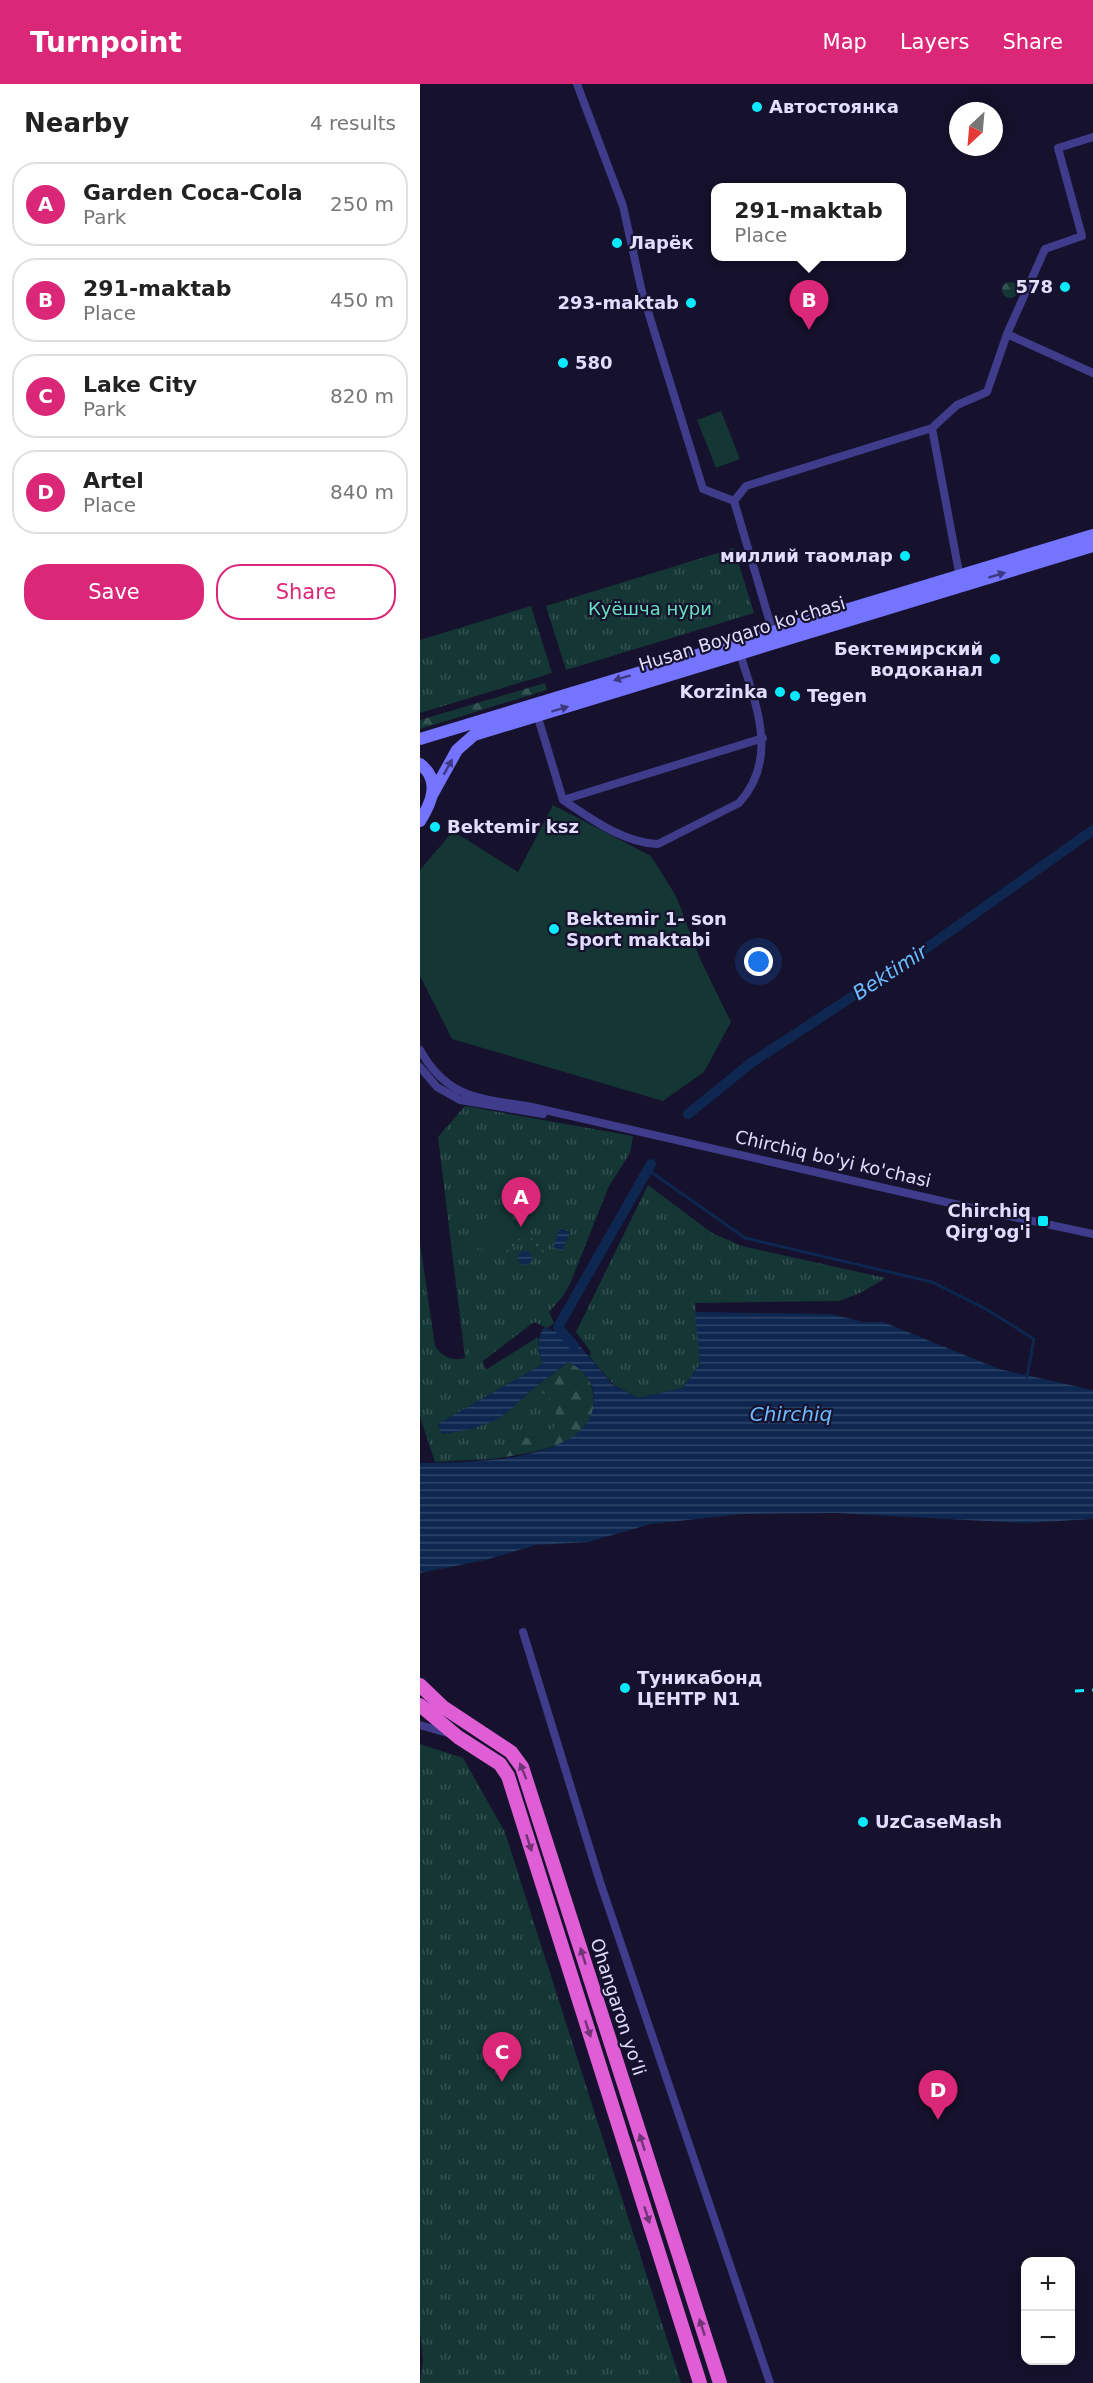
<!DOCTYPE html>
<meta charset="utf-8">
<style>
:root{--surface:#fff;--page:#f6f6f6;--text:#222;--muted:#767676;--line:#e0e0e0;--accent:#db2777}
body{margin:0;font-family:"DejaVu Sans",sans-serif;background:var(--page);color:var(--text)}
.controls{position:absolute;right:18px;bottom:18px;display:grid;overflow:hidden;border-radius:12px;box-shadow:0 3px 15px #0003}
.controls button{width:54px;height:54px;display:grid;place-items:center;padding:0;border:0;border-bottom:2px solid var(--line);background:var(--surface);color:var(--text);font:30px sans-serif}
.compass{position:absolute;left:529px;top:18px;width:54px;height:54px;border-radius:50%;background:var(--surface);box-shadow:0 3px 15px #0003;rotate:206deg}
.you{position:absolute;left:339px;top:878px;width:21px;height:21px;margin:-15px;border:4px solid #fff;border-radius:50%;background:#1a73e8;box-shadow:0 0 0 9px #1a73e833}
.badge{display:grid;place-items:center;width:39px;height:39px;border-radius:50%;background:var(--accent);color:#fff;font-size:20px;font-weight:700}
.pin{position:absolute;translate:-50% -50px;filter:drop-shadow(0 2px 3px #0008)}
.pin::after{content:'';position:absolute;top:32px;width:21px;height:18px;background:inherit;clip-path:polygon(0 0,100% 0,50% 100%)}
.popup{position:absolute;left:291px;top:99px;width:195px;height:78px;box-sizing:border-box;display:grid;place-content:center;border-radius:12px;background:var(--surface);filter:drop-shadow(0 2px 4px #0005);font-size:20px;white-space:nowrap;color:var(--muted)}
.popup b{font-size:22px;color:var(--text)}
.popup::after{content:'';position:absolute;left:50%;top:100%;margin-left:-12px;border:12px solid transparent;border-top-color:var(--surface)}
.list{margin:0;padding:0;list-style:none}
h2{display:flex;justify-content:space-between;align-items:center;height:78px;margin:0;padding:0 24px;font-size:26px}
h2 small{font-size:20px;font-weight:400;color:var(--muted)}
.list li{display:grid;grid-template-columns:39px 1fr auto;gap:18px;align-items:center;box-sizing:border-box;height:84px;margin:0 12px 12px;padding:0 12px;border:2px solid var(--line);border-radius:24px}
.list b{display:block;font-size:22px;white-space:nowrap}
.list p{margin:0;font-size:20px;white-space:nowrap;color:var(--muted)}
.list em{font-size:20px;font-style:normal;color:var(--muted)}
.actions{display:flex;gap:12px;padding:18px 24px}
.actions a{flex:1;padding:14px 0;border:2px solid var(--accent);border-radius:24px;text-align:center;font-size:21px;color:var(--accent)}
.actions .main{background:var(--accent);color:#fff}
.map{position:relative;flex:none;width:673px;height:2299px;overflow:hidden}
header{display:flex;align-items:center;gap:36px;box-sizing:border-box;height:84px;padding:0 30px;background:var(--accent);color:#fff}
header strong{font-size:28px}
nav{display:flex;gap:33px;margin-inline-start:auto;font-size:21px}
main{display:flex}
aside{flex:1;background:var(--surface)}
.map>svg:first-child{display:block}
</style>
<header>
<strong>Turnpoint</strong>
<nav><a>Map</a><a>Layers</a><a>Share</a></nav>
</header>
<main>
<aside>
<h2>Nearby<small>4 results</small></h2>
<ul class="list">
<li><span class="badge">A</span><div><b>Garden Coca-Cola</b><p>Park</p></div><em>250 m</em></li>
<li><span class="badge">B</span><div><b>291-maktab</b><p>Place</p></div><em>450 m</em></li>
<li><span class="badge">C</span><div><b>Lake City</b><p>Park</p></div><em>820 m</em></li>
<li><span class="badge">D</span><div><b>Artel</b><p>Place</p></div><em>840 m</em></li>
</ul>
<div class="actions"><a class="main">Save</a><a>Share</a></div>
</aside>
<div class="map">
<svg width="673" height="2299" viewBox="0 0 673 2299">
<defs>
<pattern id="grass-tufts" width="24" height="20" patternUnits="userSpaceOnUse" patternTransform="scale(1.5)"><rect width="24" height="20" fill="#143635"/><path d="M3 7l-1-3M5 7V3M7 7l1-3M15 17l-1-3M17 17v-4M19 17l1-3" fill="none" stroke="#365353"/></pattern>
<pattern id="forest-firs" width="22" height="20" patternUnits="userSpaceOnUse" patternTransform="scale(1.5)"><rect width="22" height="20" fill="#143635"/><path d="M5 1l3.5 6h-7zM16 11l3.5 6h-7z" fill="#365353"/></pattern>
<pattern id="garden-dots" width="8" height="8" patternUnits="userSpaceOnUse" patternTransform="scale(1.5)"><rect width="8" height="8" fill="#143635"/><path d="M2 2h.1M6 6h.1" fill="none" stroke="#365353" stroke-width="1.8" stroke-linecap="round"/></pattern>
<pattern id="water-rules" width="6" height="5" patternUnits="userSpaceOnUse" patternTransform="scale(1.5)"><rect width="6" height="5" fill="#0d2750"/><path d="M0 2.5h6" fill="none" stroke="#30466a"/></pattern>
</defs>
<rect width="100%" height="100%" fill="#16112c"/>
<path fill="url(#grass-tufts)" d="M314,464L334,529L146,586L126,522Z
M111,522L132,589L0,629V556Z
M45,1022L213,1052L210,1069L189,1102L150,1200L143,1212L129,1228L134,1239L127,1244L114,1238L63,1277L65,1285H67L118,1253L119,1269L123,1280L18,1340L22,1350L51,1345L100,1317L111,1306C133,1307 140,1324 135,1343C111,1364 95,1341 72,1375L15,1378L0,1333V1159L15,1262C22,1273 32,1277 45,1274L18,1053Z
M228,1101L292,1149L322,1162L466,1194L440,1209L419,1217L275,1219L280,1280L263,1304L218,1314L194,1301L169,1272L171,1268L156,1248Z
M0,1660L43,1674L85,1748L261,2299H0L3,2276L0,2248Z"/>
<path fill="url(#forest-firs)" d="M582 206a8 8 0 1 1 16 0a8 8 0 1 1-16 0Z
M125,599L127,606L0,645V636Z
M148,1278C162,1284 171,1294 173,1309C182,1363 108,1369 72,1375C94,1341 111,1364 134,1343C140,1324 133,1308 111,1306Z"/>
<path fill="url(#garden-dots)" d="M105,1153L104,1160L94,1161L91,1171L85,1170L92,1158Z
M111,1154L122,1162L126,1176L120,1175L119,1165L110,1161Z"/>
<path fill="#143635" d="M301,327L320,375L296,384L277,336Z
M133,721L231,772L256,812L281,877L311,938L284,988L243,1017L32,955L0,892V786L33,747L98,788Z
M81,1128C98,1154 89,1144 81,1168L57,1164L54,1139Z"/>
<path fill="url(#water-rules)" d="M140,1144L150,1148L142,1167L133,1163Z
M98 1174a7 7 0 1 1 14 0a7 7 0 1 1-14 0Z
M275,1228L410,1230L444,1238H463L579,1285L673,1306V1435L605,1439L415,1429L322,1430L231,1440L168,1458L116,1461L65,1476L0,1489V1379C44,1378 177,1380 174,1313C173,1296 163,1285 148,1278L111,1306L89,1327L76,1336L51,1345L22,1350L18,1340L123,1280C118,1266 116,1256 124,1243L154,1255L193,1301L218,1314L263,1304L280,1280Z"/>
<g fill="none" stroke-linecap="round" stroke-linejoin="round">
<path stroke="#0d2750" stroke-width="3" d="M227,1085L325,1154L512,1198L566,1225L614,1255L607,1293"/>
<path stroke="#0d2750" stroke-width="10" d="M268,1030L331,979L508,863L673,746
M154,1262L138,1243L231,1080"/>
<path stroke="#3e3c8b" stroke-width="8" d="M157,0L203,122L222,208L283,405L314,417L354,552
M587,250L673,289
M512,344L540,494
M314,417L326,402L512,344L537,321L567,308L587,250L625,165L662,152L638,64L673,53
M116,627L143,716C171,735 204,759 238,760L319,719C361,673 334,617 319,566
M143,716L343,654
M0,966C28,1016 61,1014 112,1023L552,1124L673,1150
M0,983L17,1003L40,1016L123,1030
M103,1548L180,1798L350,2299
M0,1641L31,1650"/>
<path stroke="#7574ff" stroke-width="12" d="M0,655L673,451
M0,680C21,696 12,718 0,737
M12,711L37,666L54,651L673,462"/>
<path stroke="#e05ed5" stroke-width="14" d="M0,1601L23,1623L91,1668L102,1683L300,2299
M0,1621L38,1653L80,1680L88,1692L280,2299"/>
<path stroke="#09eaff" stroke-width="3" stroke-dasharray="9 8" stroke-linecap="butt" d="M655,1607L673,1606"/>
</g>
<defs><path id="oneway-solid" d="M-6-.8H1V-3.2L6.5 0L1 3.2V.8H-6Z" transform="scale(1.5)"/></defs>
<g fill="#3c3980">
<use href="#oneway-solid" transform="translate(577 491) rotate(-17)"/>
<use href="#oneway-solid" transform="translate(202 594) rotate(163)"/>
<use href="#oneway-solid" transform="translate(140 625) rotate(-17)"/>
<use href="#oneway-solid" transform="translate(28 683) rotate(-61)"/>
</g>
<g fill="#713478">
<use href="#oneway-solid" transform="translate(103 1687) rotate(-112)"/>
<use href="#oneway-solid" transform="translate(109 1759) rotate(72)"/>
<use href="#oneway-solid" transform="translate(163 1872) rotate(-108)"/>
<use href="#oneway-solid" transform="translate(168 1945) rotate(72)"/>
<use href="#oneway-solid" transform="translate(222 2058) rotate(-108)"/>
<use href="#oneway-solid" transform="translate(227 2131) rotate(72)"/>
<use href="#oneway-solid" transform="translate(282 2243) rotate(-108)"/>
</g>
<g fill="#09eaff" stroke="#16112c" stroke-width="2">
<circle cx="337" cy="23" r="6"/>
<circle cx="197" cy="159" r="6"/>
<circle cx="645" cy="203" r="6"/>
<circle cx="271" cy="219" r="6"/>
<circle cx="143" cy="279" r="6"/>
<circle cx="485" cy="472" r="6"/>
<circle cx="575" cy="575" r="6"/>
<circle cx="360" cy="608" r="6"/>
<circle cx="375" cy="612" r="6"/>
<circle cx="15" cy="743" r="6"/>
<circle cx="134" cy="845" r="6"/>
<rect x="617" y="1131" width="12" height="12" rx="3"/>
<circle cx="205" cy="1604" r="6"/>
<circle cx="443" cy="1738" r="6"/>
</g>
<g text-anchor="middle" stroke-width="4.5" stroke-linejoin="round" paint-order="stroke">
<g font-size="18" font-weight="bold" fill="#e0ddff" stroke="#16112c" text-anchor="start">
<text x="349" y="29">Автостоянка</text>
<text x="209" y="165">Ларёк</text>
<text x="633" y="209" text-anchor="end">578</text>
<text x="259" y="225" text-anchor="end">293-maktab</text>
<text x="155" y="285">580</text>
<text x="473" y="478" text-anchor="end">миллий таомлар</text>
<text x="563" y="571" text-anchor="end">Бектемирский<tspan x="563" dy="21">водоканал</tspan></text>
<text x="348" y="614" text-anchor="end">Korzinka</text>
<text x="387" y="618">Tegen</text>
<text x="27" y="749">Bektemir ksz</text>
<text x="146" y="841">Bektemir 1- son<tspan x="146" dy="21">Sport maktabi</tspan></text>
<text x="611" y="1133" text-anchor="end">Chirchiq<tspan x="611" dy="21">Qirg'og'i</tspan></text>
<text x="217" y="1600">Туникабонд<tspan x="217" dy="21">ЦЕНТР N1</tspan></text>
<text x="455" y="1744">UzCaseMash</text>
</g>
<g font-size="18" fill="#66e2c1" stroke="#16112c">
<text x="230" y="531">Куёшча нури</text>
</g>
<g font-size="18" fill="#e0ddff" stroke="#16112c">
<text transform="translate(322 550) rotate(-17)" y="6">Husan Boyqaro ko'chasi</text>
<text transform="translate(413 1075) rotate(13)" y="6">Chirchiq bo'yi ko'chasi</text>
<text transform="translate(198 1923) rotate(72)" y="6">Ohangaron yoʻli</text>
</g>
<g font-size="20" font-style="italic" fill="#6bbdff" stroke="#16112c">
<text transform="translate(470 888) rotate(-33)" y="7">Bektimir</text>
<text x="371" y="1337">Chirchiq</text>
</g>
</g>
</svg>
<div class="controls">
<button>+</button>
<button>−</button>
</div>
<svg class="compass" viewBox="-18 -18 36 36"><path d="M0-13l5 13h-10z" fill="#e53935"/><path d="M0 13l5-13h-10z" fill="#767676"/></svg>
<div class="you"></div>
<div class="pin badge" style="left:101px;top:1143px">A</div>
<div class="pin badge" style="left:389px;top:246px">B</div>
<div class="popup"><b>291-maktab</b>Place</div>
<div class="pin badge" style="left:82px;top:1998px">C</div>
<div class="pin badge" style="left:518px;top:2036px">D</div>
</div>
</main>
